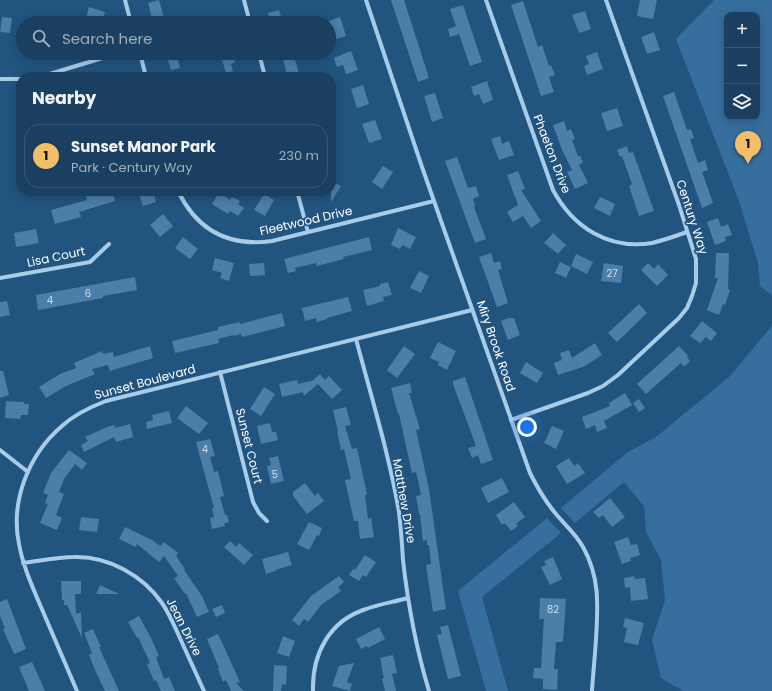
<!DOCTYPE html>
<meta charset="utf-8">
<style>
:root{--surface:#1a3f60;--page:#274a69;--text:#f1f3f6;--muted:#9fafbd;--line:#385875;--accent:#f3be6a}
body{margin:0;font-family:Poppins,sans-serif;background:var(--page);color:var(--text)}
.controls{position:absolute;right:12px;top:12px;display:grid;overflow:hidden;border-radius:8px;box-shadow:0 2px 10px #0003}
.controls button{width:36px;height:36px;display:grid;place-items:center;padding:0;border:0;border-bottom:1px solid var(--line);background:var(--surface);color:var(--text);font:20px sans-serif}
.you{position:absolute;left:527px;top:427px;width:14px;height:14px;margin:-10px;border:3px solid #fff;border-radius:50%;background:#1a73e8;box-shadow:0 0 0 6px #1a73e833}
.badge{display:grid;place-items:center;width:26px;height:26px;border-radius:50%;background:var(--accent);color:#111;font-size:13px;font-weight:700}
.pin{position:absolute;translate:-50% -33px;filter:drop-shadow(0 1px 2px #0008)}
.pin::after{content:'';position:absolute;top:21px;width:14px;height:12px;background:inherit;clip-path:polygon(0 0,100% 0,50% 100%)}
.list{margin:0;padding:0;list-style:none}
h2{display:flex;justify-content:space-between;align-items:center;height:52px;margin:0;padding:0 16px;font-size:17px}
h2 small{font-size:13px;font-weight:400;color:var(--muted)}
.list li{display:grid;grid-template-columns:26px 1fr auto;gap:12px;align-items:center;box-sizing:border-box;height:64px;margin:0 8px 8px;padding:0 8px;border:1px solid var(--line);border-radius:16px}
.list b{display:block;font-size:15px;white-space:nowrap}
.list p{margin:0;font-size:13px;white-space:nowrap;color:var(--muted)}
.list em{font-size:13px;font-style:normal;color:var(--muted)}
.icon{flex:none;width:22px;height:22px;fill:none;stroke:currentColor;stroke-width:2;stroke-linecap:round;stroke-linejoin:round}
.map{position:relative;flex:none;width:772px;height:691px;overflow:hidden}
.search{position:absolute;background:var(--surface);box-shadow:0 2px 10px #0003;left:16px;top:16px;width:320px;height:44px;display:flex;align-items:center;gap:10px;box-sizing:border-box;padding:0 14px;border-radius:22px;color:var(--muted);font-size:15px}
.panel{position:absolute;background:var(--surface);box-shadow:0 2px 10px #0003;left:16px;top:72px;width:320px;height:124px;border-radius:16px}
.map>svg:first-child{display:block}
</style>
<div class="map">
<svg width="772" height="691" viewBox="0 0 772 691">
<rect width="100%" height="100%" fill="#225480"/>
<path fill="#366e9e" fill-rule="evenodd" d="M714,0H772V295L760,286L758,263L739,201L676,39ZM727,15H757V117H727Z
M772,326V691H683L661,678L652,640L665,600L661,560L646,532L644,506L624,482L575,523L561,508L628,452L656,437L730,376Z
M547,518L561,533L482,597L508,691H486L458,591Z"/>
<path fill="#4b7ea9" d="M159,0L164,18L153,22L148,3Z
M391,0H404L429,78L418,82Z
M640,0H657L653,19L637,16Z
M523,1L538,47L542,45L549,66L551,65L555,75L549,77L554,92L541,96L511,5Z
M463,5L482,62L470,66L459,34L450,37L448,29L456,26L450,9Z
M89,7L105,12L102,23H85Z
M279,10L283,23H270L268,13Z
M585,11L591,29L579,33L572,15Z
M2,17L12,18L10,33L0,32Z
M340,17L346,36L329,41V32L332,31L329,21Z
M654,32L660,50L647,54L641,37Z
M351,51L358,70L346,74L343,65L337,67L334,58Z
M597,52L603,69L587,75L584,66L589,64L586,56Z
M166,53H176L180,68L171,70Z
M220,53H233L235,62L231,64L233,71L226,73Z
M281,53H293L300,77H288Z
M487,81L493,100L483,104L479,94L474,96L471,87Z
M363,85L369,104L357,108L351,89Z
M674,92L687,130L691,129L694,138L690,139L698,163L705,160L708,170L702,172L713,203L702,208L663,96Z
M435,93L443,118L432,122L424,96Z
M617,108L623,126L607,131L601,113Z
M375,120L382,139L369,143L362,124Z
M564,121L567,131L571,129L575,139L572,140L578,156H580L583,162L579,165L588,183L575,189L567,172L572,170L562,150L553,125Z
M500,136L502,144L509,141L514,155L499,160L491,139Z
M627,146L629,153L633,152L654,211L639,216L629,186L632,184L622,156L620,157L617,150Z
M457,157L468,188L476,186L479,196L473,199L475,206L474,207L486,239L475,243L445,161Z
M383,166L393,172L382,189L372,182Z
M518,171L525,189L521,190L541,221L531,228L523,216L513,222L507,212L518,205L507,175Z
M331,181L341,186L331,202Z
M99,191H112L115,201L79,212L81,217L55,224L51,210L87,200L86,195Z
M138,191H153L156,202L143,206Z
M219,192L230,200L232,197L240,201L238,204L244,208L238,216L230,211L228,214L212,204Z
M264,194L274,200L265,216L254,210Z
M600,197L615,204L610,216L594,208Z
M163,214L173,226L160,237L150,225Z
M718,218L721,227L728,224L732,235L725,237L726,241L715,245L707,222Z
M398,228L416,237L410,249L402,245L400,249L391,245Z
M36,229L39,243L16,247L14,233Z
M553,233L566,245L558,254L544,243Z
M183,237L198,249L190,259L175,248Z
M369,237L372,250L343,257L344,259L317,266L316,263L295,268L296,271L288,273L284,259Z
M491,253L494,263L500,261L502,269L498,270L508,303L497,307L479,257Z
M716,253H729L728,289L730,290L725,305L723,304L719,315L707,310L718,278H715Z
M576,254L593,262L587,274L571,266Z
M215,258L234,263L229,281L220,278L222,273L212,270Z
M560,262L571,267L566,278L555,273Z
M264,263L265,275L250,276L249,264Z
M604,263L623,266L621,283L601,281Z
M648,263L654,269L658,264L668,275L657,286L641,270Z
M419,271L429,276L421,293L410,288Z
M135,277L137,290L103,296V298L38,310L36,295Z
M388,282L392,295L383,297L384,301L367,306L363,290L380,286V284Z
M348,297L352,311L327,318V319L317,322L316,318L305,321L302,308Z
M7,301L10,315L0,317V302Z
M639,304L647,313L617,342L608,333Z
M282,313L285,326L242,337L241,334L233,336V335L218,339L219,343L175,353L172,341L218,330V327L240,322V324Z
M509,318H514L520,335L508,340L501,321Z
M702,321L717,333L711,341L706,337L700,343L690,336Z
M438,342L456,351L447,370L438,365L439,362L430,358Z
M595,343L602,355L583,367L558,375L554,363L562,360L560,353L569,350L572,358Z
M150,346L153,358L110,371L108,365L92,369L95,374L66,386L46,398L39,387L60,374L76,368L74,363L102,351L103,354L113,352L114,357Z
M404,346L415,354L397,378L387,370Z
M679,346L688,356L687,357L690,361L684,367L681,363L646,394L637,384Z
M526,362L543,373L537,383L520,373Z
M0,371H3L9,395L0,398Z
M320,374L325,380L329,376L342,390L332,399L318,384L304,396L303,392L282,397L279,384L297,380L298,384L315,380L314,379Z
M465,377L493,460L481,464L478,455L472,458L468,448L476,446L453,384V381Z
M410,383L412,393H409L420,429L416,430L429,489L446,609L433,612L426,565L431,564L429,545H427V540L423,541L420,514H419L416,496L421,495L418,480L416,472L412,473L399,414H398L391,388Z
M264,387L275,394L261,416L250,409Z
M625,393L632,405L604,421L607,428L597,432L595,425L586,429L582,417L610,406L609,403Z
M639,399L645,408L639,412L633,403Z
M6,401L24,402V404H29L28,415H21L20,419L5,418Z
M186,406L208,423L199,434L177,418Z
M346,407L351,425L345,426L352,449L357,448L367,494L365,495L368,519L371,518L374,537L360,539L358,521H354L345,480L351,479L344,449L341,450L337,431H338L333,410Z
M169,411L172,423L147,429L146,422L153,420L152,415Z
M270,423L272,432H276L278,440L261,444L257,426Z
M130,424L133,437L116,442L114,437L84,452L81,445L88,441L85,437L107,427L114,425L115,428Z
M552,426L564,431L556,449L544,443Z
M210,439L215,456L210,457L214,472L218,471L224,496L220,497L225,515H227L229,522L224,524L225,526L212,529L210,518L214,517L212,508H214L196,442Z
M69,450L87,463L82,470L75,464L64,479L59,492L64,494L56,515L62,518L57,530L40,523L48,504L45,503L48,495L43,493L51,473Z
M278,456L284,481L271,484L267,466L271,465L269,458Z
M569,458L574,466L578,463L585,473L567,484L556,466Z
M502,478L509,492L488,503L481,488Z
M305,483L315,496L318,493L324,501L307,514L293,496V492Z
M610,498L625,517L612,527L603,515L599,518L593,512Z
M514,502L525,517L516,524L518,526L511,531L505,523L502,525L496,515Z
M81,517L99,519L97,532L79,530Z
M309,522L322,528L319,536L317,535L309,550L297,544Z
M125,527L152,540L160,546L164,542L178,553L176,556L185,569L184,570L202,596L209,612L197,617L186,593L185,594L174,578L178,576L164,556L159,562L137,544L136,547L119,539Z
M628,537L631,545L637,544L640,555L630,558L631,561L622,564L614,542Z
M230,541L236,547L239,543L253,555L244,565L224,547Z
M288,552L292,565L275,570L276,571L266,574L262,559Z
M365,555L376,562L366,577L363,575L359,581L349,575L354,568L355,570Z
M553,557L562,579L550,585L541,567L546,565L544,561Z
M339,576L344,582L338,587L341,591L321,605L308,622L304,619L299,626L292,620L311,596Z
M634,576L635,579L645,578L648,599L631,601L630,587L625,588L624,578Z
M61,581H81V594H75L76,614L81,612L82,638L67,605H64V600H62Z
M100,585L119,594H96Z
M540,598L566,599L563,642H556L554,669H558L557,690L543,689V679L533,678L534,668H541L544,619H539Z
M7,599L26,649L14,654L3,629L5,628L0,616V602Z
M222,605L225,613L216,617L212,609Z
M139,616L151,638L159,656L156,657L164,679L169,677L175,691H161L156,680L154,681L147,664L150,663L138,637L137,638L128,622Z
M625,618L644,623L638,645L624,642L627,628L623,627Z
M448,625L461,676L448,679L437,635L442,634L440,627Z
M379,627L385,639L368,648L367,646L361,649L356,639Z
M93,629L101,647H99L119,691H105L95,670L89,655L92,653L84,633Z
M218,634L240,682L236,683L244,691H231L226,680L223,682L218,669L219,668L207,639Z
M283,636L295,641L289,657L277,653Z
M393,655L397,673L392,674L396,691H385L382,679L384,678L380,658Z
M32,662L45,691H29L19,667Z
M354,663L347,682L352,684L350,691L332,686L339,666Z
M274,665L287,666L286,685L282,684L281,691H273Z"/>
<g fill="none" stroke-linecap="round" stroke-linejoin="round">
<path stroke="#a8cbe7" stroke-width="4" d="M125,0L131,23
M244,0L250,23
M366,0L422,167L530,473C537,487 545,501 556,514C565,525 576,534 583,547C600,577 598,606 596,639C595,656 593,674 592,691
M486,0L553,190C573,227 608,250 652,243C664,240 676,236 687,232
M140,53L146,77
M259,53L265,77
M34,77L43,76L119,53
M0,79H21
M178,191C197,230 229,247 272,241L434,201
M297,191L308,232
M0,278L90,262L109,244
M356,339C371,396 389,454 399,512C401,528 402,544 403,560C408,605 416,648 429,691
M220,372L253,502L259,513L267,521
M511,420L588,393L603,386L618,375L679,318L687,308L692,296L696,283V259L679,205L606,0
M0,450L28,472
M23,563C40,561 57,557 74,557C109,556 143,576 162,603C169,613 174,625 179,636C187,654 196,673 204,691
M77,691C65,663 53,635 41,607C32,586 23,566 19,544C10,501 29,454 62,426C75,414 90,407 106,401L472,310
M313,691C312,654 329,621 366,609C379,604 394,602 408,598"/>
</g>
<g text-anchor="middle" stroke-width="3.5" stroke-linejoin="round" paint-order="stroke">
<g font-size="10" fill="#d2dfea">
<text x="612" y="277">27</text>
<text x="88" y="297">6</text>
<text x="50" y="304">4</text>
<text x="205" y="453">4</text>
<text x="275" y="478">5</text>
<text x="553" y="613">82</text>
</g>
<g font-size="12" fill="#fff" stroke="#225480">
<text transform="translate(552 154) rotate(69)" y="4">Phaeton Drive</text>
<text transform="translate(692 217) rotate(72)" y="4">Century Way</text>
<text transform="translate(306 221) rotate(-13)" y="4">Fleetwood Drive</text>
<text transform="translate(56 257) rotate(-12)" y="4">Lisa Court</text>
<text transform="translate(496 346) rotate(71)" y="4">Miry Brook Road</text>
<text transform="translate(145 382) rotate(-15)" y="4">Sunset Boulevard</text>
<text transform="translate(249 446) rotate(76)" y="4">Sunset Court</text>
<text transform="translate(404 501) rotate(80)" y="4">Matthew Drive</text>
<text transform="translate(184 627) rotate(63)" y="4">Jean Drive</text>
</g>
</g>
</svg>
<div class="controls">
<button>+</button>
<button>−</button>
<button><svg class="icon" aria-label="layers" viewBox="0 0 24 24"><path d="M12 4l9 5-9 5-9-5zM3 14l9 5 9-5"/></svg></button>
</div>
<div class="you"></div>
<div class="pin badge" style="left:748px;top:164px">1</div>
<div class="search"><svg class="icon" aria-label="search" viewBox="0 0 24 24"><circle cx="10" cy="10" r="6"/><path d="M15 15l6 6"/></svg>Search here</div>
<section class="panel">
<h2>Nearby<small></small></h2>
<ul class="list">
<li><span class="badge">1</span><div><b>Sunset Manor Park</b><p>Park · Century Way</p></div><em>230 m</em></li>
</ul>
</section>
</div>
